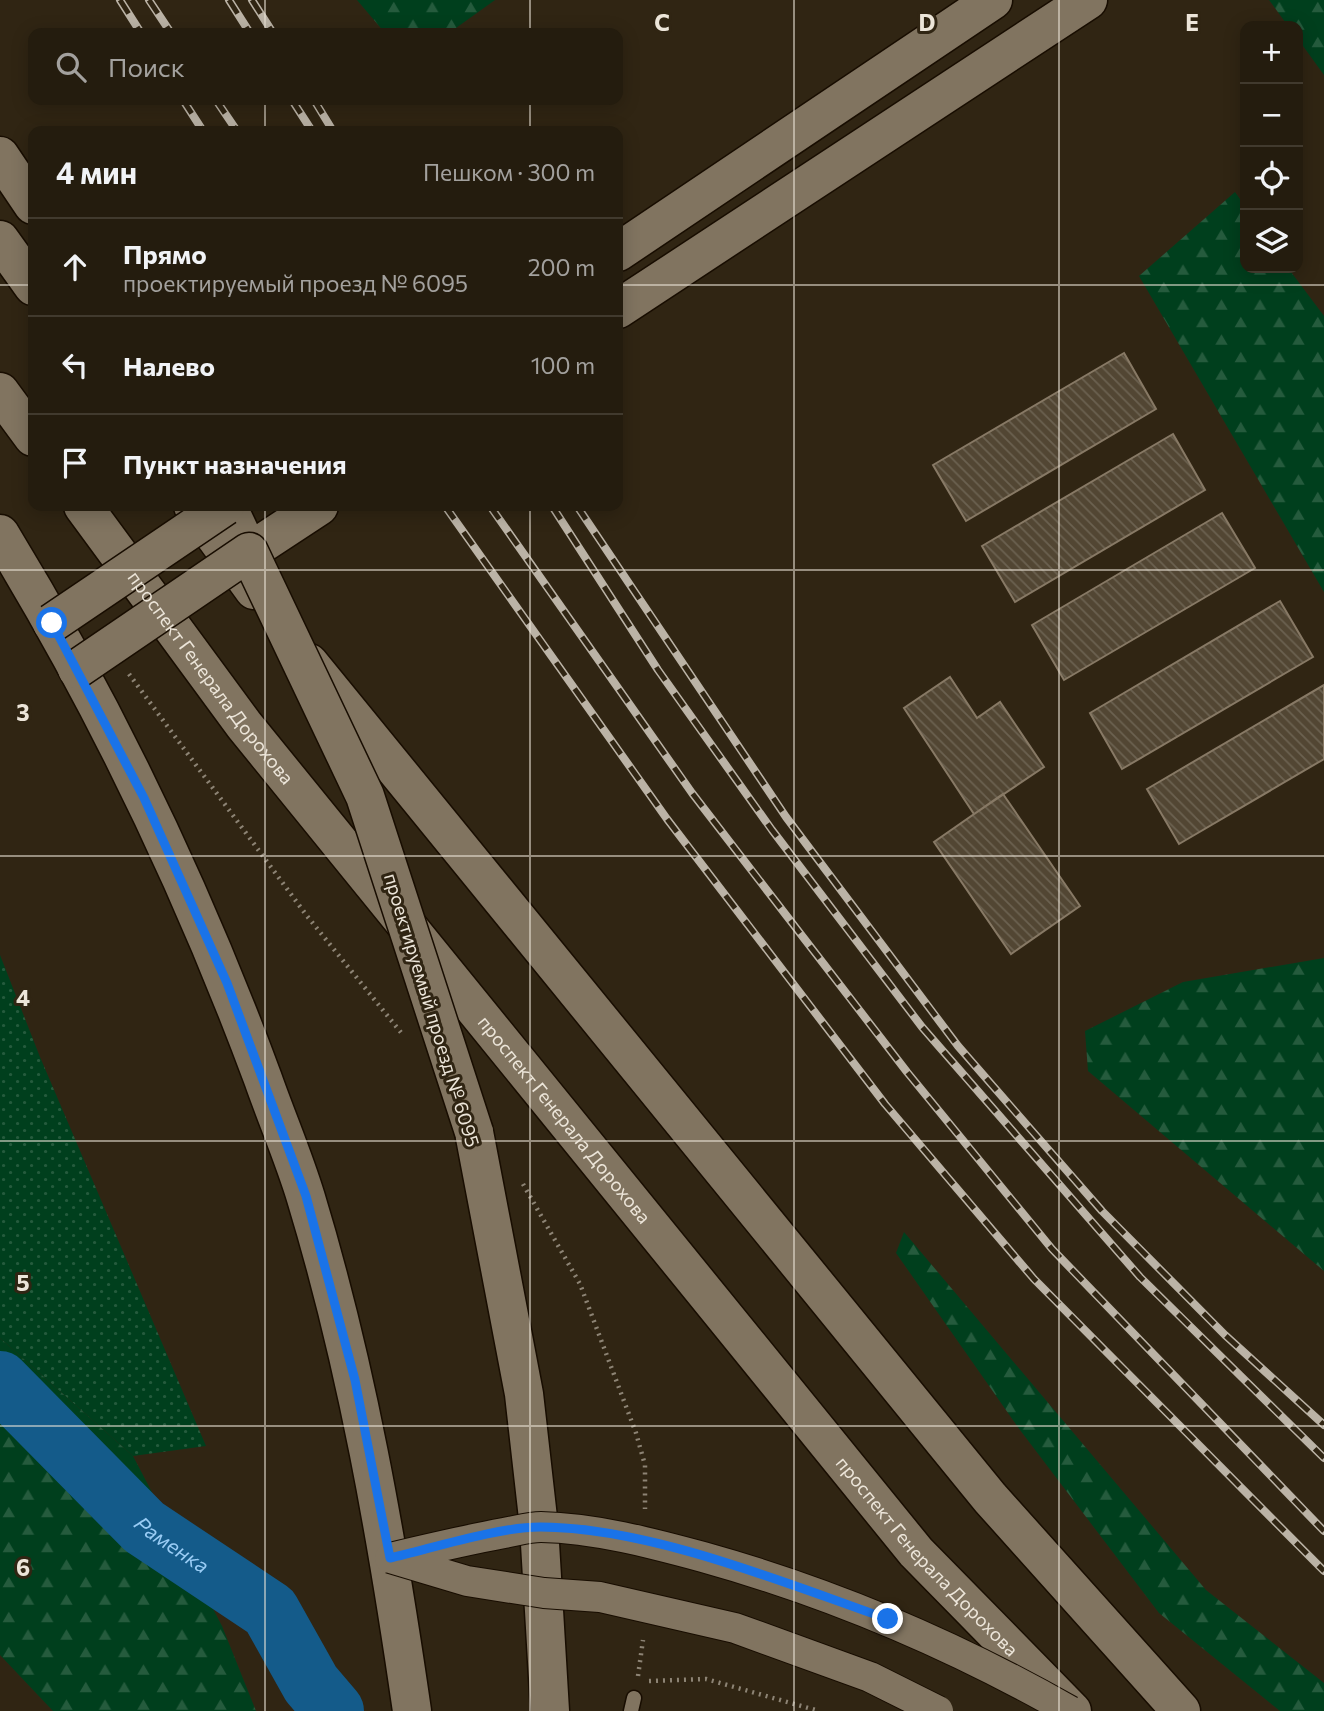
<!DOCTYPE html>
<html lang="ru">
<meta charset="utf-8">
<style>
:root{--surface:#241c0e;--page:#30291c;--text:#f1f3f6;--muted:#a3a19e;--line:#413a2e}
body{margin:0;font-family:Commissioner,sans-serif;background:var(--page);color:var(--text)}
.controls{position:absolute;right:21px;top:21px;display:grid;overflow:hidden;border-radius:14px;box-shadow:0 4px 18px #0003}
.controls button{width:63px;height:63px;display:grid;place-items:center;padding:0;border:0;border-bottom:2px solid var(--line);background:var(--surface);color:var(--text);font:35px sans-serif}
.stop{position:absolute;width:21px;height:21px;margin:-16px;border:5px solid #1a73e8;border-radius:50%;background:#fff}
.stop.end{background:#1a73e8;border-color:#fff;box-shadow:0 2px 7px #0008}
.list{margin:0;padding:0;list-style:none}
h2{display:flex;justify-content:space-between;align-items:center;height:91px;margin:0;padding:0 28px;font-size:30px}
h2 small{font-size:23px;font-weight:400;color:var(--muted)}
.list li{display:grid;grid-template-columns:46px 1fr auto;gap:21px;align-items:center;box-sizing:border-box;height:98px;padding:0 28px;border-top:2px solid var(--line)}
.list b{display:block;font-size:26px;white-space:nowrap}
.list p{margin:0;font-size:23px;white-space:nowrap;color:var(--muted)}
.list em{font-size:23px;font-style:normal;color:var(--muted)}
.icon{flex:none;width:38px;height:38px;fill:none;stroke:currentColor;stroke-width:2;stroke-linecap:round;stroke-linejoin:round}
.map{position:relative;flex:none;width:1324px;height:1711px;overflow:hidden}
.search{position:absolute;background:var(--surface);box-shadow:0 4px 18px #0003;left:28px;top:28px;width:595px;height:77px;display:flex;align-items:center;gap:18px;box-sizing:border-box;padding:0 24px;border-radius:14px;color:var(--muted);font-size:26px}
.panel{position:absolute;background:var(--surface);box-shadow:0 4px 18px #0003;left:28px;top:126px;width:595px;height:385px;border-radius:14px}
.map>svg:first-child{display:block}
</style>
<div class="map">
<svg width="1324" height="1711" viewBox="0 0 1324 1711">
<defs>
<pattern id="grass-dots" width="8" height="8" patternUnits="userSpaceOnUse" patternTransform="scale(1.75)"><rect width="8" height="8" fill="#003f1d"/><path d="M2 2h.1M6 6h.1" fill="none" stroke="#255b3d" stroke-width="1.8" stroke-linecap="round"/></pattern>
<pattern id="forest-firs" width="22" height="20" patternUnits="userSpaceOnUse" patternTransform="scale(1.75)"><rect width="22" height="20" fill="#003f1d"/><path d="M5 1l3.5 6h-7zM16 11l3.5 6h-7z" fill="#255b3d"/></pattern>
<pattern id="building-back-hatch" width="6" height="6" patternUnits="userSpaceOnUse" patternTransform="scale(1.75)"><rect width="6" height="6" fill="#524633"/><path d="M-1 5l2 2M0 0l6 6M5-1l2 2" fill="none" stroke="#6b6150"/></pattern>
</defs>
<rect width="100%" height="100%" fill="#302513"/>
<path fill="url(#grass-dots)" d="M0,955L40,1057L206,1446L133,1456L0,1338Z"/>
<path fill="url(#forest-firs)" d="M357,0H495L449,33H385Z
M1269,0H1324V75L1298,39V26H1288Z
M1235,192L1245,206V268H1288L1324,316V592L1139,276Z
M1324,958V1271L1088,1071L1085,1031L1183,982Z
M904,1232L1206,1590L1324,1683V1711H1280L1159,1613L1020,1430L896,1253Z
M0,1338L133,1456L222,1626L256,1711H53L0,1655Z"/>
<g fill="none" stroke-linecap="round" stroke-linejoin="round">
<path stroke="#145b8a" stroke-width="60" id="s1" d="M0,1381L144,1527L270,1611L311,1684L334,1711"/>
</g>
<path fill="url(#building-back-hatch)" stroke="#877965" stroke-width="2" d="M1124,353L1156,409L966,521L933,465Z
M1173,434L1205,490L1015,602L982,546Z
M1222,513L1255,568L1064,680L1032,625Z
M1280,601L1313,657L1122,769L1090,713Z
M950,677L977,718L1000,702L1044,767L974,814L904,708Z
M1324,685V759L1179,844L1147,789Z
M1003,794L1080,906L1011,954L934,842Z"/>
<g fill="none" stroke-linecap="round" stroke-linejoin="round">
<g stroke="#180d01" stroke-width="17">
<path id="lane" d="M631,1711L634,1698"/>
</g>
<g stroke="#180d01" stroke-width="41">
<g id="secondary">
<path d="M0,156L33,205"/>
<path d="M0,240L33,286"/>
<path d="M618,252L993,0"/>
<path d="M618,309L1088,0"/>
<path d="M0,392L33,437"/>
<path id="s2" d="M83,506L244,725L916,1552L1072,1711"/>
<path d="M193,506L254,590"/>
<path d="M234,520L249,552L319,506"/>
<path d="M0,534C105,706 193,890 263,1079C277,1119 294,1158 306,1198C357,1366 387,1538 412,1711"/>
<path d="M309,663L990,1498L1181,1711"/>
<path d="M474,1132L524,1394L539,1527L550,1711"/>
</g>
</g>
<path stroke="#8d8475" stroke-width="4.5" stroke-dasharray="2 5" stroke-linecap="butt" d="M129,674L307,916L403,1035
M523,1184L580,1284L636,1433L645,1465V1509
M638,1676L643,1640
M649,1681L706,1679L819,1711"/>
<use href="#lane" stroke="#817460" stroke-width="14"/>
<use href="#secondary" stroke="#817460" stroke-width="38"/>
<g stroke="#bbb3a6" stroke-width="8">
<path id="rail" d="M120,0L141,33
M149,0L171,33
M229,0L250,33
M252,0L273,33
M183,100L203,131
M216,100L237,131
M292,100L312,131
M314,100L333,131
M445,506L667,819L885,1104L1034,1279L1324,1571
M490,506L692,793L907,1072L1052,1249L1324,1531
M552,506L658,670L772,830L922,1027L1140,1277L1324,1458
M577,506L786,817L958,1046L1102,1211L1225,1335L1324,1425"/>
</g>
<use href="#rail" stroke="#302513" stroke-width="5" stroke-dasharray="16" stroke-linecap="butt"/>
<g stroke="#180d01" stroke-width="32" stroke-linecap="butt">
<path id="street-bridge" d="M390,1558C428,1549 466,1540 504,1533C516,1531 529,1527 541,1527C595,1528 651,1543 703,1557C832,1593 954,1645 1070,1711
M390,1558L467,1581L544,1593L600,1597L735,1628L870,1677L938,1711"/>
</g>
<g stroke="#180d01" stroke-width="41" stroke-linecap="butt">
<path id="secondary-bridge" d="M52,623L225,506
M77,669L249,552L365,796L474,1132"/>
</g>
<use href="#street-bridge" stroke="#817460" stroke-width="30"/>
<use href="#secondary-bridge" stroke="#817460" stroke-width="38"/>
</g>
<g fill="none" stroke-linecap="round" stroke-linejoin="round">
<path stroke="#1a73e8" stroke-width="9" d="M52,623L144,798L227,983L306,1196L355,1380L390,1558C433,1548 498,1527 540,1527C649,1527 785,1583 888,1619"/>
</g>
<path fill="none" stroke="#ece5d9" stroke-width="2" stroke-opacity="0.55" d="M265,0V33M530,0V33M794,0V1711M1059,0V1711M265,100V131M530,100V131M0,285H33M618,285H1324M265,506V1711M530,506V1711M0,570H1324M0,856H1324M0,1141H1324M0,1426H1324"/>
<g text-anchor="middle" stroke-width="6" stroke-linejoin="round" paint-order="stroke">
<g font-size="19" fill="#ece5d9" stroke="#302513">
<text dy="7" stroke="none"><textPath href="#s2" startOffset="214">проспект Генерала Дорохова</textPath></text>
<text transform="translate(432 1010) rotate(73)" y="7">проектируемый проезд № 6095</text>
<text dy="7" stroke="none"><textPath href="#s2" startOffset="780">проспект Генерала Дорохова</textPath></text>
<text dy="7" stroke="none"><textPath href="#s2" startOffset="1348">проспект Генерала Дорохова</textPath></text>
</g>
<g font-size="21" font-style="italic" fill="#99ccf5" stroke="#302513">
<text dy="7" stroke="none"><textPath href="#s1" startOffset="238">Раменка</textPath></text>
</g>
</g>
<g font-size="23" text-anchor="middle" font-weight="bold" fill="#ece5d9" stroke="#302513" stroke-width="6" stroke-linejoin="round" paint-order="stroke">
<text x="662" y="31">C</text>
<text x="927" y="31">D</text>
<text x="1192" y="31">E</text>
<text x="23" y="721">3</text>
<text x="23" y="1006">4</text>
<text x="23" y="1291">5</text>
<text x="23" y="1576">6</text>
</g>
</svg>
<div class="controls">
<button>+</button>
<button>−</button>
<button><svg class="icon" aria-label="locate" viewBox="0 0 24 24"><circle cx="12" cy="12" r="6"/><path d="M12 2v4M12 18v4M2 12h4M18 12h4"/></svg></button>
<button><svg class="icon" aria-label="layers" viewBox="0 0 24 24"><path d="M12 4l9 5-9 5-9-5zM3 14l9 5 9-5"/></svg></button>
</div>
<div class="stop" style="left:52px;top:623px"></div>
<div class="stop end" style="left:888px;top:1619px"></div>
<div class="search"><svg class="icon" aria-label="search" viewBox="0 0 24 24"><circle cx="10" cy="10" r="6"/><path d="M15 15l6 6"/></svg>Поиск</div>
<section class="panel">
<h2>4 мин<small>Пешком · 300 m</small></h2>
<ul class="list">
<li><svg class="icon" aria-label="ahead" viewBox="0 0 24 24"><path d="M12 20V5M6 11l6-6 6 6"/></svg><div><b>Прямо</b><p>проектируемый проезд № 6095</p></div><em>200 m</em></li>
<li><svg class="icon" aria-label="left" viewBox="0 0 24 24"><path d="M17 20v-9H6M10 6l-5 5 5 5"/></svg><div><b>Налево</b></div><em>100 m</em></li>
<li><svg class="icon" aria-label="arrive" viewBox="0 0 24 24"><path d="M6 21V4h12l-3 4 3 4H6"/></svg><div><b>Пункт назначения</b></div></li>
</ul>
</section>
</div>
